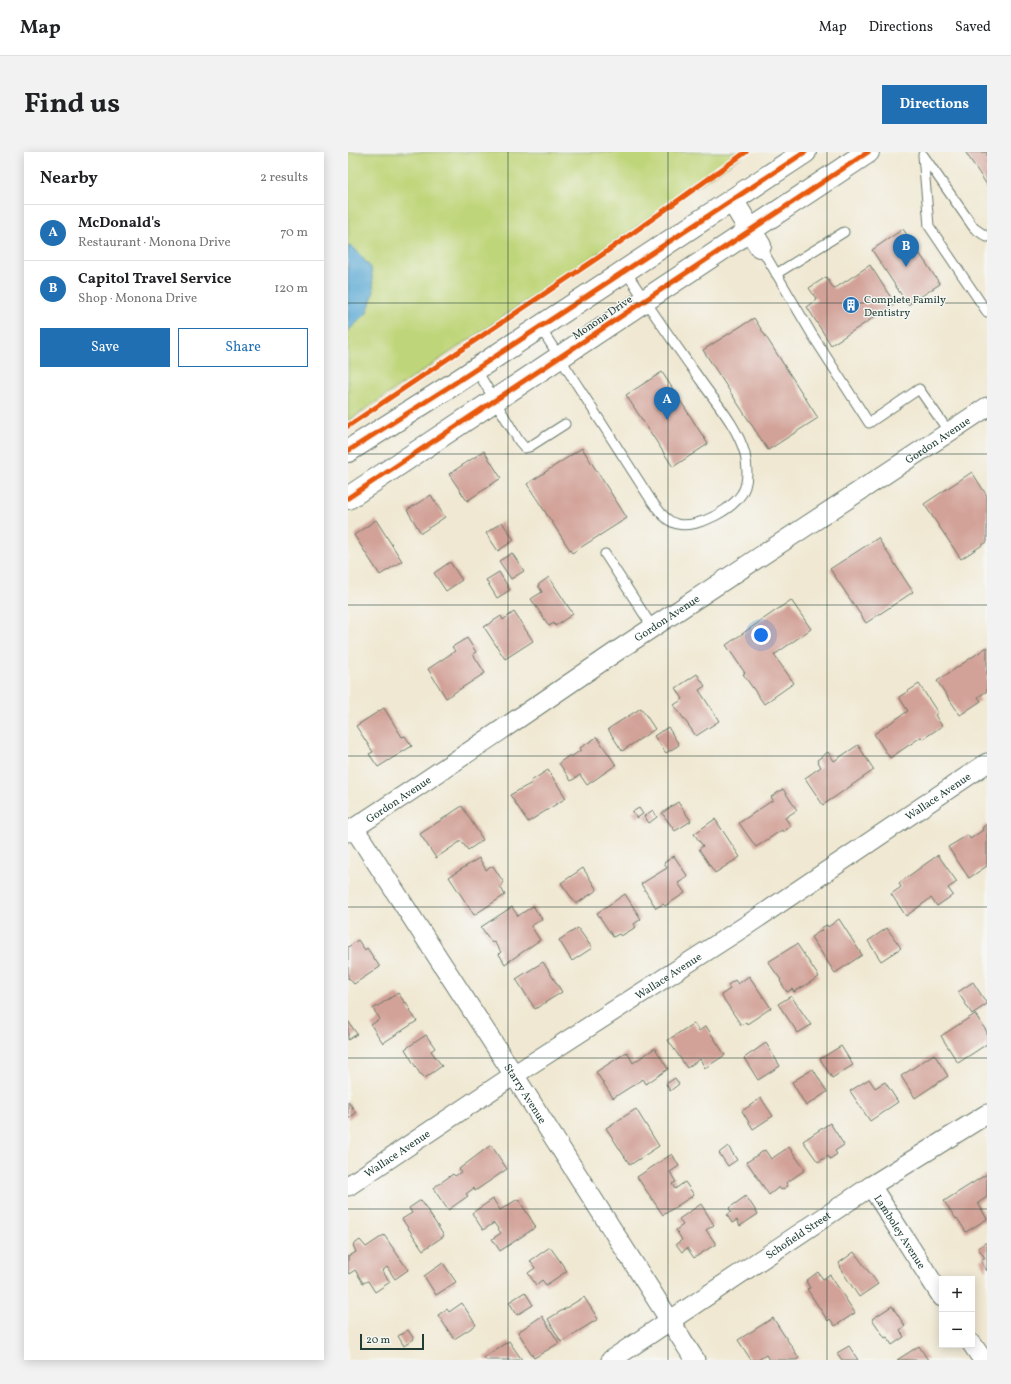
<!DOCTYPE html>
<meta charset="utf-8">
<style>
:root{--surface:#fff;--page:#f2f2f2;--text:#202124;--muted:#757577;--line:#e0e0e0;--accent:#1f6fb2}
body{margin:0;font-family:Vollkorn,serif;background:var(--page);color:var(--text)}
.controls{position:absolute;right:12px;bottom:12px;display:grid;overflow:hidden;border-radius:0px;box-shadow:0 2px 10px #0003}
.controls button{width:36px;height:36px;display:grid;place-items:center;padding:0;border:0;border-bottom:1px solid var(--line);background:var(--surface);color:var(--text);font:20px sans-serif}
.scale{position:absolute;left:12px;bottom:10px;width:64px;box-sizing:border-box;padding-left:4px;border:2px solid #1f3d34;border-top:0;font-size:11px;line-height:14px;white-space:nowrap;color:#1f3d34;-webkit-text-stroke:3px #f6f6f2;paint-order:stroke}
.you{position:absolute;left:413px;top:483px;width:14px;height:14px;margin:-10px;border:3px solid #fff;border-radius:50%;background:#1a73e8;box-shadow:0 0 0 6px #1a73e833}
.badge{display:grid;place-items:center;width:26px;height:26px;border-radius:50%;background:var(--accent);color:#fff;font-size:13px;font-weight:700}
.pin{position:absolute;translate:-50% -33px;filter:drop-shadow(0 1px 2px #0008)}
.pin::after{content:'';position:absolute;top:21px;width:14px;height:12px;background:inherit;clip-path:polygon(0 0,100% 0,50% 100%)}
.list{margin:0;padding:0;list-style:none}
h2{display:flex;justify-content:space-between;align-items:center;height:52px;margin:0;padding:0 16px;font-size:17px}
h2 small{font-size:13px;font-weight:400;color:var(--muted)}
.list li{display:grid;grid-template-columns:26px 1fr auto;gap:12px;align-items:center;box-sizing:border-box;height:56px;padding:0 16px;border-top:1px solid var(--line)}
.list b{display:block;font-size:15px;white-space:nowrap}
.list p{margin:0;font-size:13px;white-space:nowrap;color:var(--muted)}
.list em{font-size:13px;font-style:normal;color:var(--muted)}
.actions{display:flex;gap:8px;padding:12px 16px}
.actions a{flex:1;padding:9px 0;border:1px solid var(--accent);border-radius:0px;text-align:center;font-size:14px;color:var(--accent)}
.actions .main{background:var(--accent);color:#fff}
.map{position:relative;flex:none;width:639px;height:1208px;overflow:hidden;border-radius:0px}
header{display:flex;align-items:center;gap:24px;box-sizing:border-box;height:56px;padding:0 20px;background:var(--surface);border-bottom:1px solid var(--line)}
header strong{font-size:19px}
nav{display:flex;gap:22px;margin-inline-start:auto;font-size:14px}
.intro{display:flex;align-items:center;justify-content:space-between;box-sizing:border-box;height:96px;padding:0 24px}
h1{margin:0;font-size:28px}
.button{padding:10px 18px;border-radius:0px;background:var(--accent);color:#fff;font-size:14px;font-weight:700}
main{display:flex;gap:24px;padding:0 24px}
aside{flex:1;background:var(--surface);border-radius:0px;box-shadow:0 2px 10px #0003}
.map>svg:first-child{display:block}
</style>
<header>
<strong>Map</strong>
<nav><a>Map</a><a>Directions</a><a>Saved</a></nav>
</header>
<div class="intro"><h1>Find us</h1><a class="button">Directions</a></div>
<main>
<aside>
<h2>Nearby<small>2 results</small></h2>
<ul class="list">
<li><span class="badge">A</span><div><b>McDonald's</b><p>Restaurant · Monona Drive</p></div><em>70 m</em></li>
<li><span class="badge">B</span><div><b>Capitol Travel Service</b><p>Shop · Monona Drive</p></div><em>120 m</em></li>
</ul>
<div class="actions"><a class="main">Save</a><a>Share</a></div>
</aside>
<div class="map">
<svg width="639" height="1208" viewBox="0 0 639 1208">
<rect width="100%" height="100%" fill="#f6f6f2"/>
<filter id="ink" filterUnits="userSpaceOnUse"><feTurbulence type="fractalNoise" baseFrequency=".025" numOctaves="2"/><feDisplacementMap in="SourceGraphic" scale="8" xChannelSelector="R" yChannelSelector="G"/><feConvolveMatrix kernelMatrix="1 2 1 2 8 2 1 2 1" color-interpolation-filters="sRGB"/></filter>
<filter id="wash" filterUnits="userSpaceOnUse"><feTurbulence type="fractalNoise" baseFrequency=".012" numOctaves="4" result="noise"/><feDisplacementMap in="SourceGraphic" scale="16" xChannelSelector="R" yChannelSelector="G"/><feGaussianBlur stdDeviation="0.9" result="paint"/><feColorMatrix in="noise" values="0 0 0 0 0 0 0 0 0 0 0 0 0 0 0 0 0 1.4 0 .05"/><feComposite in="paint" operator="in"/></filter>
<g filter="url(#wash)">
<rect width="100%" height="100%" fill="#f0e8d2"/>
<path fill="#bfd579" stroke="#6f8956" d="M0,0H400L0,269Z"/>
<path fill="#5aa9d4" stroke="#3c7384" d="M0,94L6,96L23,116L26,140L19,161L0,179Z"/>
<g id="blocks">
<path fill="#d2a197" d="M619,0H639V33L618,1Z
M555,77L592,132L560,153L524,98Z
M522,113L547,152L483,193L459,155L469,148L461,136L478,125L486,137Z
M406,166L470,266L420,298L355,198Z
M314,220L360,292L325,315L278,243Z
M234,296L279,366L224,401L179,332Z
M136,299L153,326L119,349L101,322Z
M624,320L639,344V390L613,407L576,352Z
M83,343L97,365L73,381L59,358Z
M28,368L54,409L32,423L6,383Z
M154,370L166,388L150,399L138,381Z
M530,386L565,440L518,471L482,417Z
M164,401L176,419L163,427L151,409Z
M102,410L114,428L98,439L86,421Z
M151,420L162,438L149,446L138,428Z
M201,425L225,462L207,474L206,471L201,474L183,447L194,440L190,433Z
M443,448L463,477L426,503L446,531L416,552L395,522L397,521L378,493Z
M166,460L185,489L157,507L136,475L153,464L155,468Z
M119,486L128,500L125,502L137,521L98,546L80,517L107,499L104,495Z
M639,495V539L630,545L633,549L612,563L589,529Z
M349,522L357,534L351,538L371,569L348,584L326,553L335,547L328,536Z
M571,532L590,561L587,563L594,574L575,587L573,585L542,606L526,582L560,559L551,545Z
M36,556L54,585L57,584L64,594L30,615L21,602L25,600L8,574Z
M293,556L307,577L274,599L260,577Z
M320,575L331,593L318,601L306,584Z
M249,585L268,613L239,633L232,623L223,629L211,611L222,603L223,605L233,598L232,596Z
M510,593L526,618L475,653L457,626L473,615L469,608L480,600L486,609Z
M200,618L218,646L180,670L162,643L184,631L183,629Z
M435,637L449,658L437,666L443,674L435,680L434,678L408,695L391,671L425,648L423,645Z
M330,650L343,669L327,679L314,661Z
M114,654L135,688L120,698L113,689L88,706L72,682Z
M291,656L295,662L289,666L284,660Z
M305,658L309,665L301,671L296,664Z
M367,667L392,705L367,721L351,697L355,694L346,682Z
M639,672V714L621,726L600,695L620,683L622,687L635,678L634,676Z
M590,703L609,730L600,736L605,743L589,754L583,746L558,764L543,742L553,735L551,731Z
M326,704L340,725L330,731L337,741L317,754L315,752L308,756L293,732L319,716L316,711Z
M131,706L138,718L145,714L156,731L152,734L157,743L126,763L101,725Z
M235,716L249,738L228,752L213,731Z
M277,742L293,767L286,772L288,775L273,784L271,782L265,785L249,761Z
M185,754L194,767L183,774L192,788L157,812L151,802L153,800L146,790L144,791L133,775L164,755L170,764Z
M491,767L514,803L487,821L463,785L474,778L473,776L479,773L480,775Z
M230,776L244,796L224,809L211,788Z
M539,776L553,796L533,809L520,789Z
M10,788L17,798L19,796L32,815L6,832L1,826L0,827V795Z
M449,792L471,825L446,840L444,837L439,840L432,829L433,828L420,810Z
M195,810L214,840L187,857L168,827Z
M401,824L423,856L399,872L398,870L393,873L373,843L382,837L380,833L387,828L390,832Z
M625,830L639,852L624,862L610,840Z
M50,841L57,851L58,850L62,857L61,858L69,869L35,891L23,873L32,867L25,857Z
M443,844L463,873L450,881L430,852Z
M627,862L639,880V892L610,911L593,884Z
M0,869L9,882L0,888Z
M346,871L351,879L358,874L377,903L357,916L352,907L339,916L320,888Z
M78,883L87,896L83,899L94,914L77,926L73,922H72L57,897Z
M418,891L432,914L410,928L396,906Z
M493,894L505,913L484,926L472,907Z
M307,896L320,917L298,932L295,927L265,946L248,920L279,900L285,911Z
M586,902L600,924L567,946L553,924Z
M465,917L479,940L458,954L444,930Z
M327,926L331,932L322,939L318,932Z
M521,927L527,936L537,930L550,950L522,969L502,939Z
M413,946L425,964L405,977L394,959Z
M0,949L8,961L0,967Z
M288,957L311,994L282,1013L258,976Z
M482,971L496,993L487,999L489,1002L482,1007L480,1004L470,1010L455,989Z
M143,993L159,1017L127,1039L126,1036L118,1042L120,1044L100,1058L85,1036L105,1022L107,1024L113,1020L111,1017Z
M380,994L389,1008L380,1014L371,1001Z
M441,995L457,1018L438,1031L440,1034L433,1038L431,1035L421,1043L399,1010L417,998L423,1007Z
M324,1002L331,1014L322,1020L328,1030L324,1032L327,1037L337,1030L346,1043L315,1063L289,1025Z
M639,1022V1045L630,1051L639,1067L618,1080L609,1066L608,1067L596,1049Z
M398,1044L410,1062L392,1074L389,1068L384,1071L379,1063L383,1060L381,1056Z
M145,1047L152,1058L170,1047L188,1075L152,1099L144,1087L153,1081L146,1071L135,1078L124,1061Z
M73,1048L96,1084L75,1098L54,1067L64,1061L61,1056Z
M353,1052L366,1073L358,1078L368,1092L346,1106L339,1096L334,1100L328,1092L334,1088L328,1078L335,1073L331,1067Z
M36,1083L60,1118L47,1127L39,1115L34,1119L42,1130L27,1140L20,1129L15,1131L7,1118L1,1122L0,1120V1105L8,1100L5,1093L12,1088L18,1095Z
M639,1090V1119L632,1108L637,1106L630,1096Z
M202,1095L219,1119L198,1133L194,1128L188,1133L180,1121L187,1116L182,1109Z
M506,1100L530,1132L511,1145L492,1116L493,1115L491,1111Z
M95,1111L108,1130L88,1143L76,1124Z
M470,1120L475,1127L482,1123L507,1161L487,1174L482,1167L480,1169L459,1137L462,1136L458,1129Z
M177,1140L185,1153L169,1163L161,1150Z
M236,1145L250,1167L213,1190L200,1167Z
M114,1151L128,1173L106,1187L90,1163L99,1157L101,1160Z
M544,1154L557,1174L552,1178L556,1185L544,1193L539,1185L537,1186L524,1167Z
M194,1164L211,1191L186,1206L170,1180Z
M425,1166L451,1206L448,1208H421L418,1203L410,1208H403L390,1188Z
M60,1178L66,1187L56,1194L50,1184Z
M161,1189L174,1208H138L136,1205Z
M501,1194L510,1208H494L489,1201Z
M571,1194L580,1208H549Z"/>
</g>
</g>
<g filter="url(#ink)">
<use href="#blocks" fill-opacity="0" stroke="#68796b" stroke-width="1"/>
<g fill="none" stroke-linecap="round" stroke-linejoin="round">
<g stroke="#68796b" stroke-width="11">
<path id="service" d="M575,3L581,74L639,160
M575,3L626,76L639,85
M412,94L465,184L521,271L571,237L601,280
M428,122L496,80
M192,175L303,348C310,357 317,369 329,372C350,377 390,356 397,335C400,325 399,312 397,302C389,274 369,252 353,229C327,192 301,156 277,118
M128,217L171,289L177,296L181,295L217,272
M257,402L305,476"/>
</g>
<g stroke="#68796b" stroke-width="21">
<g id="minor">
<path id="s1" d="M6,676L166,923L347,1208"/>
<path id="s2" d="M0,680C93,620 184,557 275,495C396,414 518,336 639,255"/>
<path id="s3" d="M0,1034L166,923L402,771L639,611"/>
<path id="s4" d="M523,1034L594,1145"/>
<path d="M624,1192L635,1208"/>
<path id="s5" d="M263,1208L523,1034L639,962"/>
</g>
</g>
<g stroke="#68796b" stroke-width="24">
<path id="tertiary" d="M384,48L412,94
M0,299L107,231L457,0
M0,346L520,0"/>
</g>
<use href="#service" stroke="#fff" stroke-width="9"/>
<use href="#minor" stroke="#fff" stroke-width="19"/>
<use href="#tertiary" stroke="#fff" stroke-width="22"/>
<g stroke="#f6f6f2" stroke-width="8">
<path id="cycleway" d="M0,274L251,105L398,0
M0,299L107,231L457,0
M0,346L520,0"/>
</g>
<use href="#cycleway" stroke="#e8590c" stroke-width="5"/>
</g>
</g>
<path fill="none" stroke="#1f3d34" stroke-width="1" stroke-opacity="0.55" d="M160,0V1208M320,0V1208M479,0V1208M0,151H639M0,302H639M0,453H639M0,604H639M0,755H639M0,906H639M0,1057H639"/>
<defs>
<g id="building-disc" transform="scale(0.9)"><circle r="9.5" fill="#1f6fb2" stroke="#f6f6f2"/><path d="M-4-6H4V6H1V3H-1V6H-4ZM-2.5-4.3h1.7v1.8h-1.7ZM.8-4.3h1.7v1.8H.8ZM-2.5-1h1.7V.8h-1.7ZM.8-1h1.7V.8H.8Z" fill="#fff"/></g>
</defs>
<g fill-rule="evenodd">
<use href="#building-disc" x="503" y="153"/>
</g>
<g text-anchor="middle" stroke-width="3" stroke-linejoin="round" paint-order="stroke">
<g font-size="11" fill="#1f3d34" stroke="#f6f6f2" text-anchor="start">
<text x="516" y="151">Complete Family<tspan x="516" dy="13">Dentistry</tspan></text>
</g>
<g font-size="11" fill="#1f3d34" stroke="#f6f6f2">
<text transform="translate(254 165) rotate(-34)" y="4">Monona Drive</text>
<text dy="4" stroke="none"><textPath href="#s2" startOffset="708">Gordon Avenue</textPath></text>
<text dy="4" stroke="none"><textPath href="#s2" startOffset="384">Gordon Avenue</textPath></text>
<text dy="4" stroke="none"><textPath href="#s3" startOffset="707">Wallace Avenue</textPath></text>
<text dy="4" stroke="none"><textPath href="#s2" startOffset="60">Gordon Avenue</textPath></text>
<text dy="4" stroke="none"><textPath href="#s3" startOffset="383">Wallace Avenue</textPath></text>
<text dy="4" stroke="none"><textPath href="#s1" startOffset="316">Starry Avenue</textPath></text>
<text dy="4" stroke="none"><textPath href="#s3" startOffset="59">Wallace Avenue</textPath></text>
<text dy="4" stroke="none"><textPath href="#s4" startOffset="54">Lamboley Avenue</textPath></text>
<text dy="4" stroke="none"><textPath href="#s5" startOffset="225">Schofield Street</textPath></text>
</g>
</g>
</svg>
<div class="controls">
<button>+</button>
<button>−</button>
</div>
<div class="scale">20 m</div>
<div class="you"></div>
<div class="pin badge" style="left:319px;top:268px">A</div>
<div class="pin badge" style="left:558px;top:115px">B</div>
</div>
</main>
